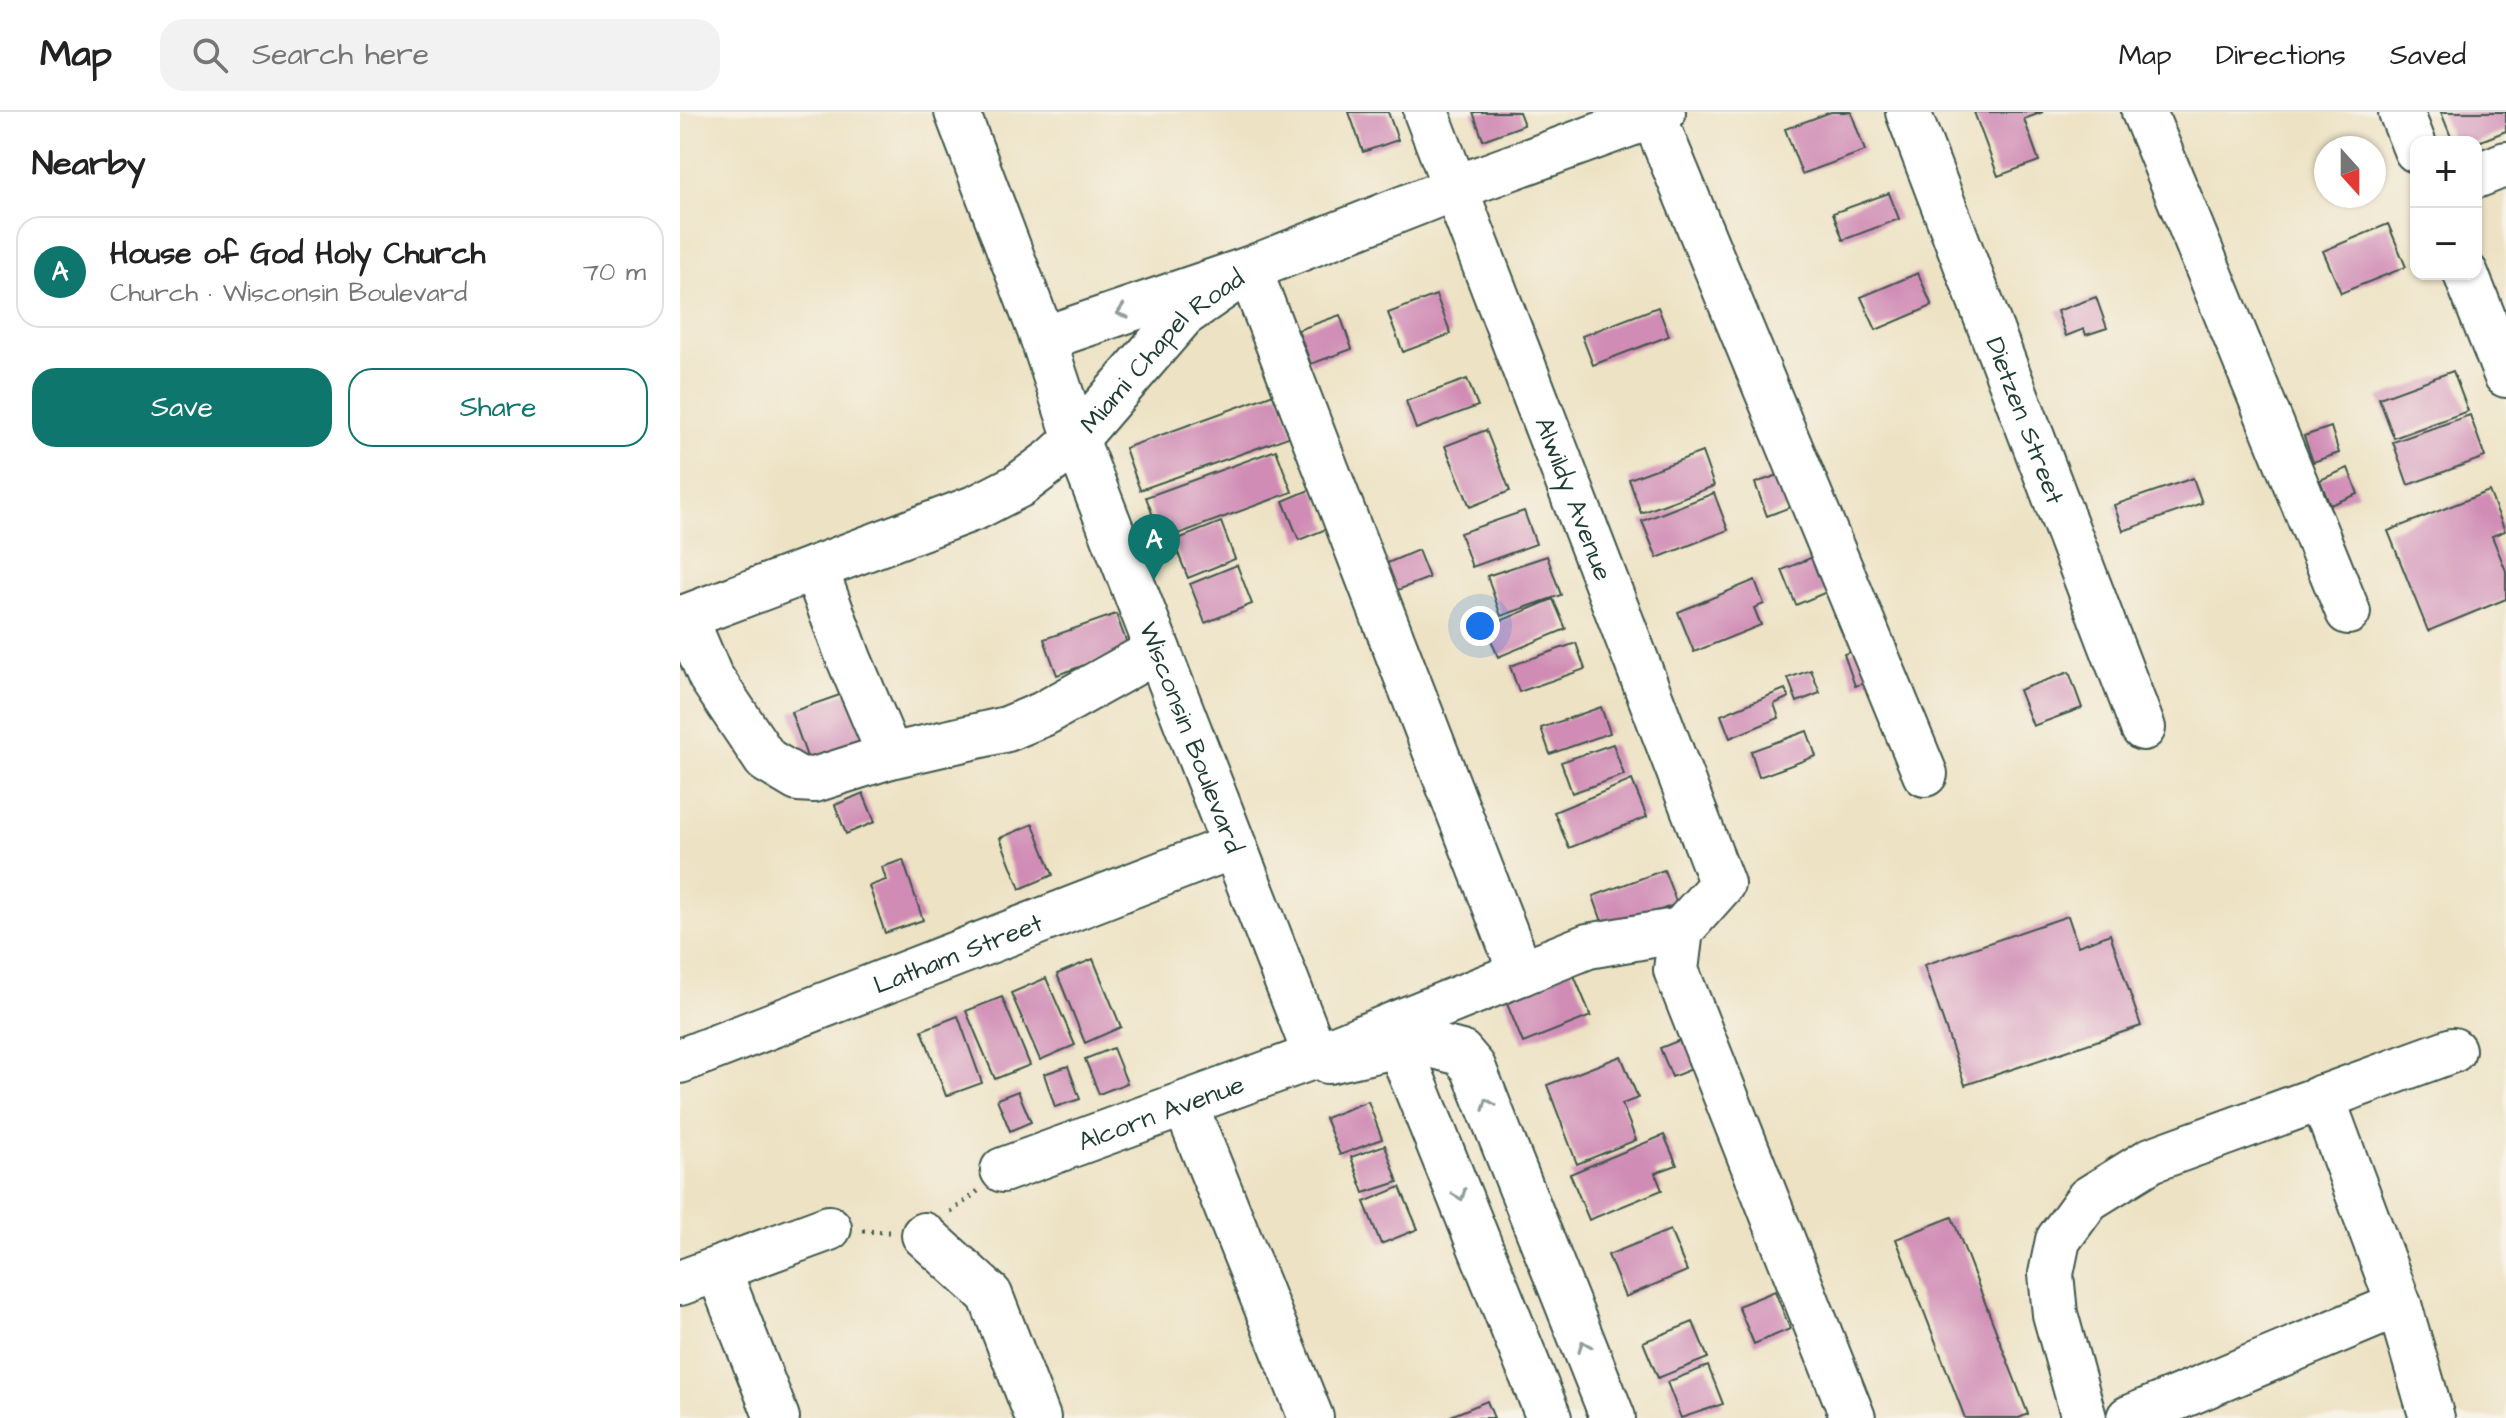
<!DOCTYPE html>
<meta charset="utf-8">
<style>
:root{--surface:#fff;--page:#f2f2f2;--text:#222;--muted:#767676;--line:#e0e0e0;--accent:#0f766e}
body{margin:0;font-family:"Architects Daughter",sans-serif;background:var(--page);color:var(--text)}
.controls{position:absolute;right:24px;top:24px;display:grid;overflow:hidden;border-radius:16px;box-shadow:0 2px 6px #0004}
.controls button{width:72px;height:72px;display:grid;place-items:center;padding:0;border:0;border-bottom:2px solid var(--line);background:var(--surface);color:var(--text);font:40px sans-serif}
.compass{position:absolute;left:1634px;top:24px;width:72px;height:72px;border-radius:50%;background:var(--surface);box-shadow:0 2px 6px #0004;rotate:159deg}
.you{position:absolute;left:800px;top:514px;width:28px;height:28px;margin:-20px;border:6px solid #fff;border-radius:50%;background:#1a73e8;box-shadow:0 0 0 12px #1a73e833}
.badge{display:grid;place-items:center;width:52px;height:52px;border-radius:50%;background:var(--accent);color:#fff;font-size:26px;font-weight:700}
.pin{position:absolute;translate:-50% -66px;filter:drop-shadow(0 2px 4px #0008)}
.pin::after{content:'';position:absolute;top:42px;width:28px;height:24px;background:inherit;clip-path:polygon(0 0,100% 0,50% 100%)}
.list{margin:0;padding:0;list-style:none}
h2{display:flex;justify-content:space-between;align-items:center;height:104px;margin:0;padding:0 32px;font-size:34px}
h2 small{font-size:26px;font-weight:400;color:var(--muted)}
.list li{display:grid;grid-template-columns:52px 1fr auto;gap:24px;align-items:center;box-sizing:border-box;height:112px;margin:0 16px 16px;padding:0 16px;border:2px solid var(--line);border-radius:24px}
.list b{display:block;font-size:30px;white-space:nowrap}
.list p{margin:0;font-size:26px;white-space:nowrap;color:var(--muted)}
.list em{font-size:26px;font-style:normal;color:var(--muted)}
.actions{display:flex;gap:16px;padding:24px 32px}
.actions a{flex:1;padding:18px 0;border:2px solid var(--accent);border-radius:24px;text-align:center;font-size:28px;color:var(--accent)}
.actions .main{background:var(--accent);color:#fff}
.icon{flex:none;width:44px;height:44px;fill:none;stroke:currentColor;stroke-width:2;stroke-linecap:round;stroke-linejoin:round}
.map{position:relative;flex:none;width:1826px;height:1306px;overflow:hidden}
header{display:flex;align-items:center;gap:48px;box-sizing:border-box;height:112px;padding:0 40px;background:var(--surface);border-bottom:2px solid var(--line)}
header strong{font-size:38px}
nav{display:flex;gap:44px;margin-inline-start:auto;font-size:28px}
.search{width:560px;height:72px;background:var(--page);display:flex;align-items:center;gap:20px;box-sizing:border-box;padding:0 28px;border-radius:24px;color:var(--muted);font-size:30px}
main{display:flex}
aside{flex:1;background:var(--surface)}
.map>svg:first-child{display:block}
</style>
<header>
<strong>Map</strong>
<div class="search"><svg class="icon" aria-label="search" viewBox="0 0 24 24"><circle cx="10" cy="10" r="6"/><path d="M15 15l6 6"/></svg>Search here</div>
<nav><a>Map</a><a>Directions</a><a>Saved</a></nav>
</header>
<main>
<aside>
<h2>Nearby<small></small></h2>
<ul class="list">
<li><span class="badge">A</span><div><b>House of God Holy Church</b><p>Church · Wisconsin Boulevard</p></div><em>70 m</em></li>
</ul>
<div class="actions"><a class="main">Save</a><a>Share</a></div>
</aside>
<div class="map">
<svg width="1826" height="1306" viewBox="0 0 1826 1306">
<rect width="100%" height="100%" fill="#f7f3e8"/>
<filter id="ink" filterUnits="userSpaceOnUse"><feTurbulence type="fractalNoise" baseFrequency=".0125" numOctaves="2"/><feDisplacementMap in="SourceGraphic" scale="16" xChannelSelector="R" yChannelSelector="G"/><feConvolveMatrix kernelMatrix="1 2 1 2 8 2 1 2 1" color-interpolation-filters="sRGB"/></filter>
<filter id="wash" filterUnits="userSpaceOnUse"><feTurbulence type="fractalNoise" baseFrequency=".006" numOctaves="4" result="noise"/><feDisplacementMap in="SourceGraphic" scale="32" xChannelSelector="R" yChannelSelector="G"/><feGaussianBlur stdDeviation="1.8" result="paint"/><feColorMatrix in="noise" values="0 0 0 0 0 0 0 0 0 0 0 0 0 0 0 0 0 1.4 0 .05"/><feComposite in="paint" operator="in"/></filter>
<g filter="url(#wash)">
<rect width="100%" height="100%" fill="#ede2c4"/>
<g id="blocks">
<path fill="#d08cb5" d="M669,0H708L718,28L683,40Z
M793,0H839L844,13L803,28Z
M1151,0H1171L1185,39L1122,62L1105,17Z
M1294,0H1363L1344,7L1359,49L1318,64Z
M1761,0H1826V19L1796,31L1773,30Z
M1209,81L1219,107L1163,128L1153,101Z
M1708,112L1726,155L1661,181L1643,139Z
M1238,161L1252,194L1196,218L1181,185Z
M756,183L771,222L723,240L708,201Z
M1416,185L1427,216L1406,223L1404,217L1386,224L1377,199Z
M978,195L989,224L913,253L902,224Z
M660,203L672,237L631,252L618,218Z
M1773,259L1788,299L1714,326L1699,286Z
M787,267L798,294L736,317L726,289Z
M599,280L614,323L460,378L445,336Z
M1790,303L1805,345L1728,373L1713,330Z
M1651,315L1659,341L1633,350L1624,324Z
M806,318L830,379L790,395L765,334Z
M596,338L612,380L482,428L466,385Z
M1022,340L1034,374L961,401L949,367Z
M1668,356L1678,382L1650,393L1640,368Z
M1110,359L1121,391L1087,404L1075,371Z
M1513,366L1522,391L1443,419L1434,393Z
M634,376L649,416L619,428L603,389Z
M1809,379L1825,419L1812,424L1826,459V487L1748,519L1708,419Z
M1034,381L1048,418L977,446L962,409Z
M844,399L856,432L792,455L780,421Z
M541,410L555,447L508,466L493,429Z
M738,438L749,466L715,479L705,452Z
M867,444L881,483L821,504L807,464Z
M1135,444L1149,479L1116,493L1102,458Z
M557,453L572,492L525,511L510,472Z
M1075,468L1084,492L1074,496L1081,513L1014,540L998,500Z
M873,487L886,517L818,545L806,515Z
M436,502L449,537L377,563L364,527Z
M896,531L905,557L839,580L830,554Z
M1184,535L1195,567L1175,574L1164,542Z
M1131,558L1140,581L1117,590L1108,566Z
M1389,560L1402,596L1353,614L1339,578Z
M1105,577L1109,585L1094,592L1099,606L1050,626L1041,603Z
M171,579L191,634L131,656L111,600Z
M921,595L930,621L870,642L861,616Z
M1127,619L1136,644L1079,665L1071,639Z
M933,632L944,663L892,681L881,650Z
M952,668L967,705L889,736L874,700Z
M183,681L195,710L166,722L155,693Z
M353,712L373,763L340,777L320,726Z
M223,748L243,808L205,821L189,774L206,768L202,755Z
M984,758L997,792L925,818L913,784Z
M1388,804L1398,834L1430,822L1461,914L1285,973L1244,853Z
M413,847L441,915L405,931L377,862Z
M890,854L911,904L843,931L823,882Z
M366,866L395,933L360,948L331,881Z
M322,885L350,953L315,967L286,899Z
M278,904L302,971L266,984L242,918Z
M1010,924L1022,953L992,965L980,936Z
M433,936L447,971L419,982L405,947Z
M941,944L958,986L942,992L956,1028L897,1052L867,973Z
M388,954L400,987L375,995L364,962Z
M338,979L351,1010L330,1019L317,987Z
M688,989L702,1027L660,1043L645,1006Z
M984,1023L997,1053L975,1061L982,1078L909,1108L890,1062Z
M705,1033L718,1070L684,1081L671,1045Z
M720,1075L738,1117L701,1132L684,1090Z
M1272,1105L1348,1302L1339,1306H1285L1216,1127Z
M990,1118L1007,1159L945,1185L928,1143Z
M1095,1179L1110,1217L1074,1232L1058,1194Z
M1013,1210L1028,1246L978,1266L963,1230Z
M1028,1254L1043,1292L1001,1306L987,1270Z
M807,1289L814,1306H766Z"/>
</g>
</g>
<g filter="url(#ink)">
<use href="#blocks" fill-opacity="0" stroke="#3e564a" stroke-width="2"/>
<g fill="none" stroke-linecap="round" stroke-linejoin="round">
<g stroke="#3e564a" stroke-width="48">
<g id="minor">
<path id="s1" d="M277,0L363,227L396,327L633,937L648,949L719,933L743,931L781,941L793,955L933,1306"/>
<path id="s2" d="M746,0L1042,772L1001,818L996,858L1173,1306"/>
<path id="s3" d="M1228,0L1463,616"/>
<path d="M1464,0L1668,500"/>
<path d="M1721,0L1736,38"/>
<path d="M973,3L1245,662"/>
<path d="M1796,64L1826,52"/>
<path d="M1786,162L1826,263"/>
<path d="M363,227L569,157L841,861"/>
<path d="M5,505L30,564L86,648L118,667L134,668L210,644L169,547L135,456"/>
<path id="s4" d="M0,507L297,395L338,374L374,347L396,327L503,203L569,157L775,76L983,0"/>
<path d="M210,644L327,617L363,602L478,538"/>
<path d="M719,933L869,1306"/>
<path id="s5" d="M0,949L554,734"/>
<path d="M1642,985L1719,1193L1752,1306"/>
<path d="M505,992L631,1306"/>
<path id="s6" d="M323,1058L638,943L908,834L1001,818"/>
<path d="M244,1123L310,1183L358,1306"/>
<path d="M38,1157L97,1306"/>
<path d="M0,1171L149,1116"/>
<path d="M1404,1306L1375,1202L1371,1162L1378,1128L1408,1087L1471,1048L1773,938"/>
<path d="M1449,1306L1719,1193"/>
</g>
</g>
<path stroke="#3e564a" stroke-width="5" stroke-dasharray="2 6" stroke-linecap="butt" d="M271,1100L298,1079
M183,1119L209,1120"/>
<use href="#minor" stroke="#fff" stroke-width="44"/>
</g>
<defs><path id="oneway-chevron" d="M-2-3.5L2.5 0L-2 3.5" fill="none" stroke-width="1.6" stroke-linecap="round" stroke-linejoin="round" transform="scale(2)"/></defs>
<g stroke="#8f9e9a">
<use href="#oneway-chevron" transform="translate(442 200) rotate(161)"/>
<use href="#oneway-chevron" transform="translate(808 992) rotate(-112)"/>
<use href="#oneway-chevron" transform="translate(780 1083) rotate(68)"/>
<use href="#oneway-chevron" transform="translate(904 1234) rotate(-112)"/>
</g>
</g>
<g text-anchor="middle" stroke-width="6" stroke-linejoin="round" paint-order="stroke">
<g font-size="26" fill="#1f3d34" stroke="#f7f3e8">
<text dy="9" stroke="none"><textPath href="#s4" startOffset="562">Miami Chapel Road</textPath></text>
<text dy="9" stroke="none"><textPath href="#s3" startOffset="330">Dietzen Street</textPath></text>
<text dy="9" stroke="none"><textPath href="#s2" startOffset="414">Alwildy Avenue</textPath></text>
<text dy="9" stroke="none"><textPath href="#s1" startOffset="668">Wisconsin Boulevard</textPath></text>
<text dy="9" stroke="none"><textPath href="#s5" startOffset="298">Latham Street</textPath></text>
<text dy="9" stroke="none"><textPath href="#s6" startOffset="168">Alcorn Avenue</textPath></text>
</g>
</g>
</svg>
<div class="controls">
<button>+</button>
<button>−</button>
</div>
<svg class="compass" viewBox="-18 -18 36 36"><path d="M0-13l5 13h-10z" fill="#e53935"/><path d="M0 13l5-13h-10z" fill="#767676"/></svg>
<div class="you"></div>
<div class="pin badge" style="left:474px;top:468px">A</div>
</div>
</main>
